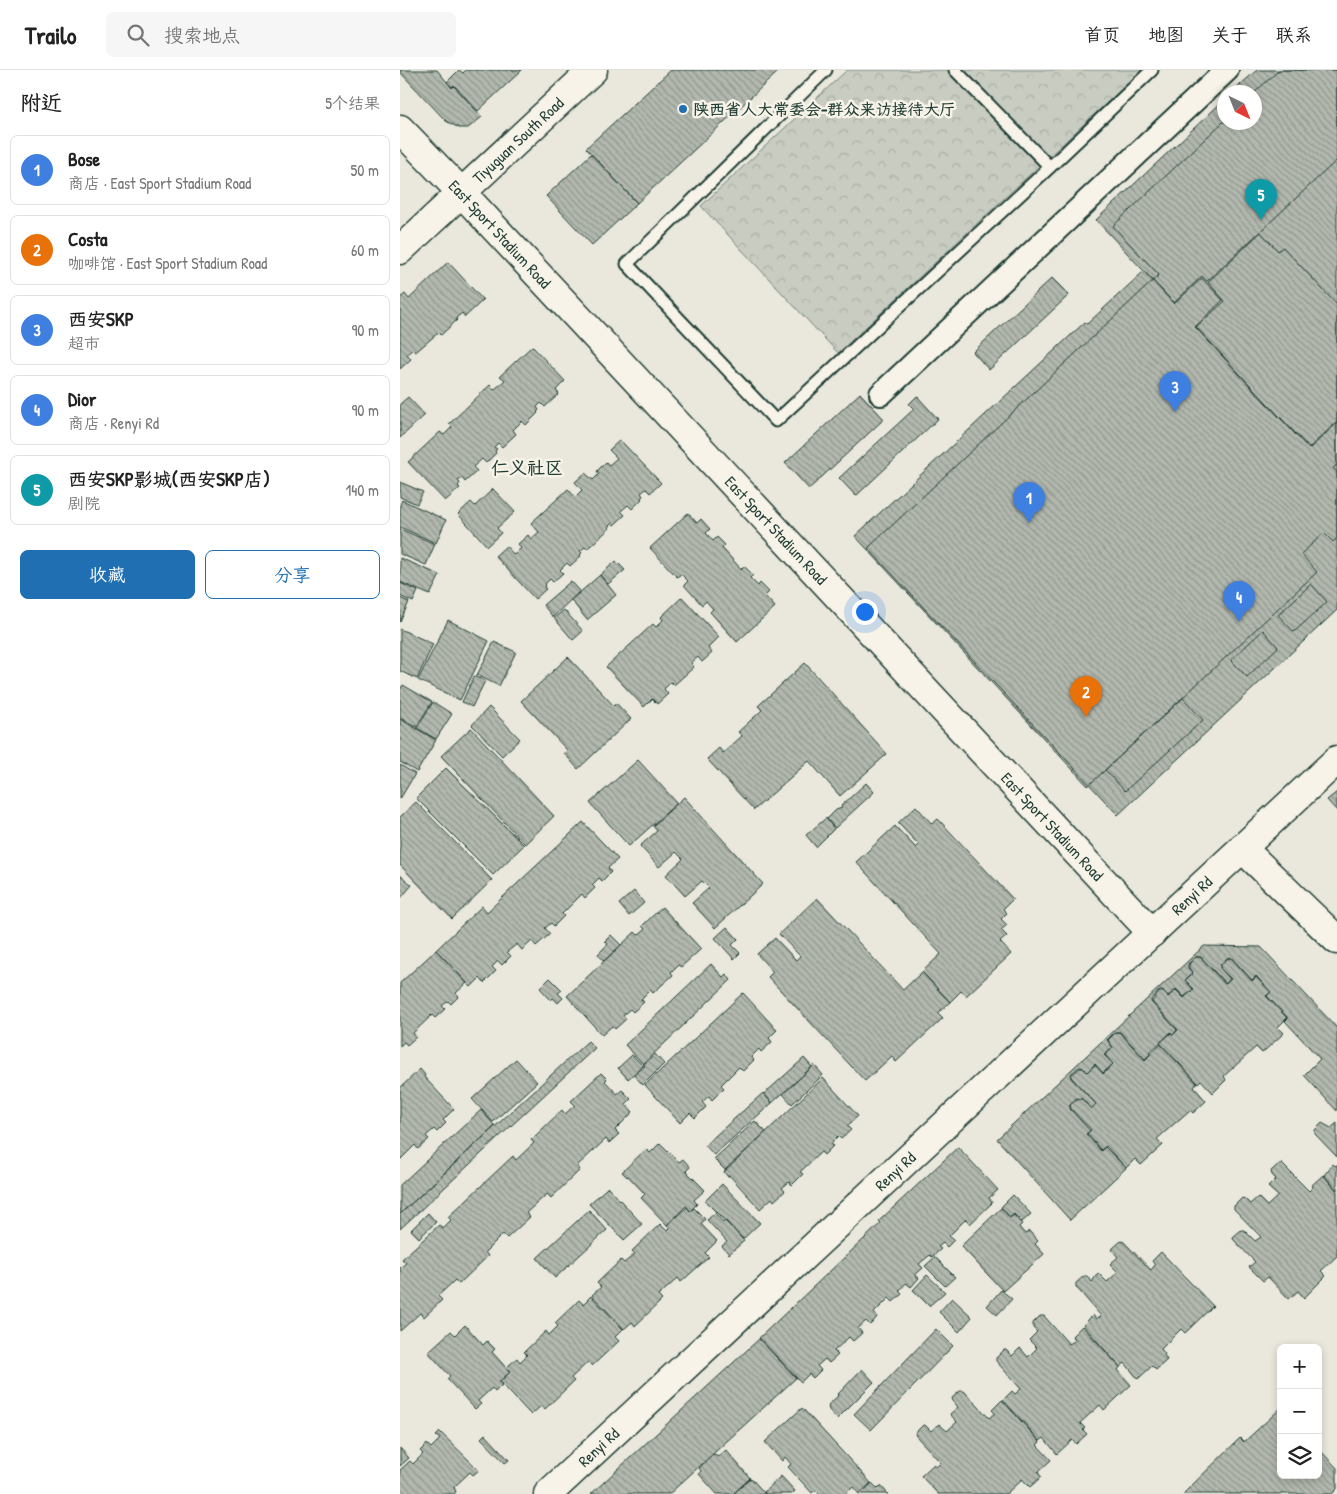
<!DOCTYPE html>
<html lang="zh">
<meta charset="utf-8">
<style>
:root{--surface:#fff;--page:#f6f6f6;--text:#222;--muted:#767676;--line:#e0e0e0;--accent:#1f6fb2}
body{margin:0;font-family:"Patrick Hand","LXGW WenKai TC",sans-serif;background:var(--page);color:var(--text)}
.controls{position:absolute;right:15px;bottom:15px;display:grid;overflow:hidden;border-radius:8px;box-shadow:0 2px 8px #0003}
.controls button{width:45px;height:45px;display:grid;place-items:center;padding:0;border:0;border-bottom:1px solid var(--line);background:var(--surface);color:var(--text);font:25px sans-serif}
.compass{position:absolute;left:817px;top:15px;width:45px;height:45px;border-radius:50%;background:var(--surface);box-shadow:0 2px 8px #0003;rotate:137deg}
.you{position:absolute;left:464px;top:541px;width:18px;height:18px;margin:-12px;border:4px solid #fff;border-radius:50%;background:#1a73e8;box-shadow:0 0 0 8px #1a73e833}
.badge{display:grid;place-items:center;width:32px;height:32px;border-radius:50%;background:var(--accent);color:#fff;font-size:16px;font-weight:700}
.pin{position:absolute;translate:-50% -41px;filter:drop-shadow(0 1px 2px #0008)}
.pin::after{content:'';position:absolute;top:26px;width:18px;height:15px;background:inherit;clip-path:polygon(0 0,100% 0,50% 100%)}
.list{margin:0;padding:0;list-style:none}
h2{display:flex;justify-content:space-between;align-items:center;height:65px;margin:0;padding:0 20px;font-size:21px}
h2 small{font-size:16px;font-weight:400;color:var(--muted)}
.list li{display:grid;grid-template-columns:32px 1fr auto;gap:15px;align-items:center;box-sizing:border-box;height:70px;margin:0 10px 10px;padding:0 10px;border:1px solid var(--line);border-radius:8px}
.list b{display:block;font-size:19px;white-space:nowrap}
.list p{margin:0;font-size:16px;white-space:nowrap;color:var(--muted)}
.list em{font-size:16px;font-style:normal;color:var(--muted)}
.actions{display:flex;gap:10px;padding:15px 20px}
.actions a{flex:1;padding:11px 0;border:1px solid var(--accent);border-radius:8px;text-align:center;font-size:18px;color:var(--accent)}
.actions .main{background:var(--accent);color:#fff}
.icon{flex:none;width:28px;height:28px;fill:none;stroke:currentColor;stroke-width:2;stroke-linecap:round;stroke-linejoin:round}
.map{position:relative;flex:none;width:937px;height:1424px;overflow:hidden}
header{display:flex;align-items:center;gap:30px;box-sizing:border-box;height:70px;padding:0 25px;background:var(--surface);border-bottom:1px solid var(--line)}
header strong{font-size:24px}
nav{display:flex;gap:28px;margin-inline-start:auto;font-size:18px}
.search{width:350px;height:45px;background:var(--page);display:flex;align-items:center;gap:12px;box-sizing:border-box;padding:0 18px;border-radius:8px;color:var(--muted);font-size:19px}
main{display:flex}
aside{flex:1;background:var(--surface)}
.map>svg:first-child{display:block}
</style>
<header>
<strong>Trailo</strong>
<div class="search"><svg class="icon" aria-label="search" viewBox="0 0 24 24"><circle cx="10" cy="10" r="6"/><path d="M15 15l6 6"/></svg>搜索地点</div>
<nav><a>首页</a><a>地图</a><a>关于</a><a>联系</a></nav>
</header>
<main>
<aside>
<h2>附近<small>5个结果</small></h2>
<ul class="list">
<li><span class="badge" style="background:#3f7fe0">1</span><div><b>Bose</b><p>商店 · East Sport Stadium Road</p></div><em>50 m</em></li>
<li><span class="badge" style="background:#e8710a">2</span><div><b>Costa</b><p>咖啡馆 · East Sport Stadium Road</p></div><em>60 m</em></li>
<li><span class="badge" style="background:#3f7fe0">3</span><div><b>西安SKP</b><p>超市</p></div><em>90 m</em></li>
<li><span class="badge" style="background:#3f7fe0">4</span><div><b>Dior</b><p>商店 · Renyi Rd</p></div><em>90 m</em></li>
<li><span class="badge" style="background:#0f9aa8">5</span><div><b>西安SKP影城(西安SKP店)</b><p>剧院</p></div><em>140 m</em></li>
</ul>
<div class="actions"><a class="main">收藏</a><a>分享</a></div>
</aside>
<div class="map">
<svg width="937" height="1424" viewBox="0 0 937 1424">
<defs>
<pattern id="park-crowns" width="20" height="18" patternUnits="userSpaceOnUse" patternTransform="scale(1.25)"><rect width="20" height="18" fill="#c8ccc1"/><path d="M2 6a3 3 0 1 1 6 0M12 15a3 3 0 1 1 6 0" fill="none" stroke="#abb0a6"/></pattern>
<pattern id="building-back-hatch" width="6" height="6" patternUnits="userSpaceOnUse" patternTransform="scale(1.25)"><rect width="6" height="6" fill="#b2b8ae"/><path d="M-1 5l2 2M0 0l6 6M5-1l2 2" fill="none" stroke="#90978e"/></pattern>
</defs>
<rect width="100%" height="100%" fill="#eae8dd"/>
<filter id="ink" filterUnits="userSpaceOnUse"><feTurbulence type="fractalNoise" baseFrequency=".02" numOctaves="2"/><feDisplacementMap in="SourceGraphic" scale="10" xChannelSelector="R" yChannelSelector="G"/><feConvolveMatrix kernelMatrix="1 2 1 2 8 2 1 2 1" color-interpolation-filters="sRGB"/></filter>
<g filter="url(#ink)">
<path fill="url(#park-crowns)" stroke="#74847a" d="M447,0H742L438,283L301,136Z"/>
<path fill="url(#building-back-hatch)" stroke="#1f3d34" d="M0,0H37L52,18L54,16L82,47L68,58H59L46,51L0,2Z
M59,0L63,3L66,0H122L78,41L54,15L52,17L47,12Z
M271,0H380L237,133L186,78Z
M857,0H937V90L807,211L802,206L774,233L696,150L824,30V52H854V22H832Z
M879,0H937V540L718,745L468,478L759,205L713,156L824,51V52H854V23Z
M191,84L237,133L192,175L146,126Z
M861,162L878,181L883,177L937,235V352L909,378L796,257L825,231L808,212Z
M48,192L83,230L65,247L62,243L56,248L57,250L41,265L39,262L17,281L15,282L13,279L7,284L11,289L0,299V228L5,224L9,229Z
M744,201L774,234L802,208L823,230L795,257L909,379L937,353V395L933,398L937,402V468L933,472L924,463L901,484L917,502L688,716L455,466L685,252L687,254Z
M652,208L669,225L589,300L573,282Z
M132,276L165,311L156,320L159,324L145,337L141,333L137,337L139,340L137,342L138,343L126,355L122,351L113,360L116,364L102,377L98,373L94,377L97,379L95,381L96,383L86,393L82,389L73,397L77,401L65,412L62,408L58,411L60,413L58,416L60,418L45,431L8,392L40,362L44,365L52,357L49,354L90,315L94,320L105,310L100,306Z
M460,323L484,349L409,419L385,393Z
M517,326L538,349L456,426L439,408L514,339L509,334Z
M8,327L25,345L0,368V334Z
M220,370L261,413L250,423L246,419L241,423L243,426L241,428L242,429L232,439L228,435L221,441L225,445L214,455L212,453L208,457L210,458L187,479L185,477L180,481L182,483L180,485L181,486L170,496L167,493L160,500L163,503L153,512L150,509L145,514L146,515L144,517L146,519L135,529L95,486L106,476L114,485L121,478L118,474L128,465L131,469L139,462L131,453L168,419L175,427L182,420L175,412L185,403L193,410L199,404L197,401L206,392L209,395L217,388L209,380Z
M0,412L23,422L17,434L0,427Z
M93,419L115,442L97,458L101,463L87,476L58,444L71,432L75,436Z
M2,430L46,450L36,473L0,457V435Z
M288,443L297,453L301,449L310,459L306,463L313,471L317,467L325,475L322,478L341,499L344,496L353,505L350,508L358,516L360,513L369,522L365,526L375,537L337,572L310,542L313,539L306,531L302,535L284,515L288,511L281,504L277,507L250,478Z
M0,459L35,474L26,495L0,484Z
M0,488L40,505L30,525L0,512Z
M216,491L225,500L208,514L200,505Z
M200,505L216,525L187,550L171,530Z
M171,511L180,521L153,547L143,535Z
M0,513L18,521L13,532L0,526Z
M911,514L927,532L894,562L878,545Z
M282,527L319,567L308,578L312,583L302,592L298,587L291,593L294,597L274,615L271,612L264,619L268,624L257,634L252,629L244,637L206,597L253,554L256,557L263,550L261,547Z
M0,528L9,532L0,552Z
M164,540L183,561L173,570L154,548Z
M48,550L89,571L60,630L18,610Z
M0,559L33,574L17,609L0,601Z
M863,560L878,577L847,607L831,590Z
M94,572L116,582L99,616L77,605Z
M168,587L214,636L216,633L231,649L178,699L164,683L167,680L121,631Z
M405,593L487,684L440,726L409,691L354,740L307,689L319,678L323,683L342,666L338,662L362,640L358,636Z
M74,606L85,611L72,637L62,632Z
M3,615L32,632L16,657L0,648V620Z
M783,628L803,650L725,721L705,700Z
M33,632L52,644L36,669L17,658Z
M89,637L120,669L102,686L72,655Z
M0,649L36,670L17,702L0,692Z
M71,658L154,746L125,774L41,686Z
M238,690L277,733L229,776L190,733Z
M0,695L15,704L0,729Z
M46,698L124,775L93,805L16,728Z
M466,713L474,722L435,758L427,749L436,740L442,738L441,736Z
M937,722V741L927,730Z
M284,727L363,814L315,858L292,833L309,818L302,811L285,826L266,805L283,789L276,782L259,797L240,776L257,761L253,756Z
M16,732L92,810L52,849L0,795V747Z
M516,736L532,754L538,749L613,829L603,839L607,843L601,849L607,855L601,860L607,866L600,872L611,884L566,926L561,921L550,932L522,902L541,884L456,792L495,756L516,778L519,775L498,753Z
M426,748L434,759L416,777L406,765Z
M183,752L218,789L208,798L211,802L202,811L199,808L192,815L195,818L185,828L182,824L162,844L164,846L154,856L151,853L145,858L150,864L136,876L132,871L122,880L117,874L107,882L111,886L102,895L98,891L92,897L96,901L84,913L80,908L71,917L36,880L82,836L87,842Z
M0,805L12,815L0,829Z
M234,821L244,833L229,846L219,834Z
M417,828L503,920L522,902L550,932L538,943L543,948L496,992L492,986L465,1011L368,907L373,902L357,884L375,868L396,890L400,886L379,864Z
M262,837L301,879L281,897L278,895L271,902L273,905L253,923L250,920L241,929L244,932L233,942L230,939L223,945L226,949L215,959L212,956L202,965L167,926L235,862L238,865L245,859L242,856Z
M327,857L338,869L332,875L340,883L334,889L315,868Z
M211,865L221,875L204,891L198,884L208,874L205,871Z
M804,876L861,877L937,958V1041L904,1005L920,989L885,951L888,948L867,926L871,922L856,906L852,910L831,887L827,888L821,894L820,898L830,909L826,914L801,887H796L788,894V898L793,903L785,910L793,919L784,927L776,919L768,926L763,921H759L752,929L751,932L777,960L773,965L771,962L749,983L750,984L745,989L720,962H715L707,970L713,978L704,985L713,994L703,1003L695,994L687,1002L683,998L679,997L671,1004V1008L696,1034L691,1039L682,1029L676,1028L670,1035V1039L690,1061L686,1064L701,1081L705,1077L726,1098L670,1150L597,1069Z
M36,880L67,913L56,923L59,926L51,934L48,931L42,936L45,939L35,948L32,945L13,963L16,967L7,975L4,972L0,976V913Z
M796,887H800L825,914L831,909L820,898L821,894L824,891L827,889L831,888L852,911L856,907L871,922L866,926L887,948L878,957L884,963L862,983L856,977L824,1006L826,1010L813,1023L801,1010L798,1013L760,973L771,963L773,965L778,960L752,932L759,922H763L768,927L776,920L784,928L794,919L785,910L793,903L789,898V894Z
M311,894L323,907L326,904L331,910L243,994L225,975Z
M150,908L162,920L158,923L163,928L158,933L153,928L151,930L140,918Z
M343,923L377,960L369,968L372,972L361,982L359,979L351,987L354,990L343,1001L339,997L321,1015L324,1018L312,1030L309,1026L302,1032L306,1037L295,1048L290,1043L280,1053L245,1015Z
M716,962H719L745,990L760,974L797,1013L794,1017L806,1031L793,1043L790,1040L757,1069L763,1075L741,1095L735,1089L726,1098L706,1076L701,1080L687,1064L691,1060L671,1039L670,1035L677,1029H682L691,1039L696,1034L671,1007V1005L680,998H683L687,1002L695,995L703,1004L713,994L705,985L713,978L708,970Z
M188,971L195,978L0,1159V1144Z
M255,984L264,994L243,1015L234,1005L245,996L243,995Z
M232,985L243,996L228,1009L218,998Z
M404,988L412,997L372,1033L364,1024Z
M116,989L137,1012L93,1052L72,1029Z
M414,995L423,1005L392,1034L383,1024Z
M20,999L25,1005L24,1007L54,1039L43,1050L46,1053L37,1062L34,1059L26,1066L29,1069L18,1079L15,1075L0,1090V1018Z
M201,1003L207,1009L205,1011L217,1024L222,1020L231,1029L226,1034L233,1042L215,1060L219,1064L209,1073L206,1069L177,1096L180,1100L151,1128L147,1124L126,1143L130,1147L107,1168L103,1164L85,1182L88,1186L59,1214L55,1210L38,1226L42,1230L24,1247L20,1243L0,1261V1198L6,1193L2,1189L39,1155L43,1158L51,1150L48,1147L113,1086L116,1090L134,1073L131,1070L162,1040L165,1044L175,1035L171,1031Z
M423,1008L458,1046L447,1056L451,1060L441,1069L438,1066L431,1073L433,1076L424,1085L421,1082L400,1102L403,1104L392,1115L389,1112L382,1118L385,1121L374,1131L372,1128L360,1139L329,1105L328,1107L324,1102Z
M363,1023L372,1033L314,1085L305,1075Z
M81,1040L95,1056L0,1144V1115Z
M355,1051L366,1062L325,1100L314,1089Z
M922,1053L931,1058L937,1053V1087L915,1064V1060Z
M260,1073L279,1092L283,1089L290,1097L286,1101L305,1120L294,1130L297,1134L290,1141L286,1136L267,1155L241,1128L245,1124L228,1106L227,1107L222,1102L246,1079L250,1083Z
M558,1077L598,1120L589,1128L592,1133L570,1154L566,1149L549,1166L554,1170L547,1177L543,1173L538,1177L541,1179L532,1187L530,1185L519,1194L523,1198L515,1205L519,1208L512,1216L511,1217L506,1213L499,1221L502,1224L493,1232L489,1228L474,1243L477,1247L472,1253L470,1255L466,1251L458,1258L462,1263L453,1271L449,1267L434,1281L438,1285L429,1293L425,1289L417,1296L421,1300L413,1308L409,1304L401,1312L359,1268L481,1153L479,1151Z
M879,1094H882L909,1121L913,1117L912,1115L923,1105L937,1121V1186L921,1201L926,1206L904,1228L898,1221L889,1229L868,1207L863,1211L849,1197L855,1192L833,1169V1167L841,1160H844L855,1171L861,1167L834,1139V1136L842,1128L845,1129L850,1134L858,1127L867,1136L878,1126L868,1117L876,1109L872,1105L871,1101Z
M933,1094L935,1096L937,1095V1120L924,1105Z
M322,1114L360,1153L343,1169L305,1131Z
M208,1117L242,1154L224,1170L189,1134Z
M613,1125L631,1144L622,1152L614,1144L610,1147L601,1137Z
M287,1137L290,1141L294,1138L305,1149L301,1154L317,1171L305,1183L309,1187L281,1212L278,1208L258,1226L262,1230L235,1256L232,1252L224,1259L192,1225L201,1217L197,1213L221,1190L224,1193L235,1184L232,1181L260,1154L267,1161L270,1158L267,1155Z
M601,1138L610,1148L614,1145L622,1154L619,1157L625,1164L629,1161L638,1171L635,1174L644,1184L603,1221L561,1176Z
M189,1140L207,1160L155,1208L137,1188Z
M28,1143L36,1152L19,1168L11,1160Z
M315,1143L323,1152L325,1150L344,1171L329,1184L322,1176L327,1172L307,1150Z
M721,1171L724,1172L751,1200L755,1195L752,1191L761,1182L813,1236L785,1263L781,1259L761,1279L765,1284L764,1285L767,1290L756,1300L752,1296L738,1309L725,1293L720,1297L683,1255L693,1245L696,1249L701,1246L676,1217V1213L684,1206H687L692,1212L698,1203L707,1212L718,1202L710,1194L718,1187L713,1181L712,1179Z
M535,1187L555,1207L545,1216L525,1196Z
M527,1205L545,1222L529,1236L513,1220Z
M601,1220L612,1229L597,1245L587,1236Z
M191,1226L223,1259L215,1267L219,1271L192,1296L188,1292L171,1308L174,1311L145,1339L141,1336L131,1345L100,1312L111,1301L107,1297L117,1288L120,1292L127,1285L124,1282L146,1261L149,1265L158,1256L155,1253L179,1230L183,1234Z
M552,1228L572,1247L559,1262L539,1242Z
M640,1246H644L669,1274L676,1270L672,1266L682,1256L720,1297L718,1300L731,1315L704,1340L700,1335L680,1353L685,1358L683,1360L687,1364L676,1374L672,1370L657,1384L644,1368L640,1371L603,1330L612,1321L615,1324L621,1319L596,1291V1288L604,1280H606L612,1286L620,1278L628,1287L637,1278L629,1270L637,1262L633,1258V1253Z
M65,1255L83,1275L87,1271L95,1279L92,1282L110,1302L99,1312L102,1315L95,1322L92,1318L78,1331L81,1334L75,1339L47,1309L50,1306L28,1282L51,1261L55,1265Z
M536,1259L553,1276L471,1360L454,1344Z
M359,1269L396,1308L269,1424H191Z
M462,1299L474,1312L437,1349L429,1340L428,1335L438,1326L437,1325L440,1322Z
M560,1321H564L589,1348L595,1343L592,1340L602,1330L640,1372L637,1375L651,1390L638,1402L641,1407L630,1417L622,1409L606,1424H538L521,1406L534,1394L536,1397L541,1393L516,1366L515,1363L523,1355H525L531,1361L539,1354L547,1361L557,1352L550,1344L558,1337L553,1331L552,1328Z
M402,1338L471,1413L459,1424L453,1417L446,1424H419L415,1420L412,1423L388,1397L391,1394L385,1387L382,1391L365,1372Z
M881,1338V1405H918V1378L937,1398V1419L932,1424H783L840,1368L844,1372Z
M40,1362L79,1400L73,1405L70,1402L54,1417L56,1422L54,1424H0V1400L10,1391L13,1394L23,1384L20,1381L27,1374L31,1378L40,1369L36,1366Z
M85,1364L109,1390L105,1393L81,1368Z
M0,1378L9,1388L0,1396Z
M326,1380L350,1408L333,1424H317L299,1404L301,1401L299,1398L314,1384L318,1387Z
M381,1406L395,1421L392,1424H366L364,1422Z
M351,1408L365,1424H333Z
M472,1413L478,1419L481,1416L488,1424H461Z"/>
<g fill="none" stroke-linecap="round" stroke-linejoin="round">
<g stroke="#1f3d34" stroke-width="15">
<path id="service" d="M426,0L227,194L376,351L650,97L752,0
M555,0L650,97"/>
</g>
<g stroke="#1f3d34" stroke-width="26">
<path id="minor" d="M481,324L827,0"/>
</g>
<g stroke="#1f3d34" stroke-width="31">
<g id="tertiary">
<path id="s1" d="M0,59L61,122L752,863"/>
<path id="s2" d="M0,180L193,0"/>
<path d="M842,778L937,870"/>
<path id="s3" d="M148,1424L937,690"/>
</g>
</g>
<use href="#service" stroke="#f7f3e8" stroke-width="11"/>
<use href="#minor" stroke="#f7f3e8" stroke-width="22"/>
<use href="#tertiary" stroke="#f7f3e8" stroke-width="28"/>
</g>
</g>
<circle fill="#1f6fb2" stroke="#f7f3e8" stroke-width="2" cx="283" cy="39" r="5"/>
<g text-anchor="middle" stroke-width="5" stroke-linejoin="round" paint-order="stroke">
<g font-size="16" font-weight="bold" fill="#1f3d34" stroke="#f7f3e8" text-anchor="start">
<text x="293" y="45">陕西省人大常委会-群众来访接待大厅</text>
</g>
<g font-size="16" fill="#1f3d34" stroke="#f7f3e8">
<text dy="6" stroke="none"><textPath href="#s2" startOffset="161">Tiyuguan South Road</textPath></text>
<text dy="6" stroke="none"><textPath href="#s1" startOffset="145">East Sport Stadium Road</textPath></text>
<text dy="6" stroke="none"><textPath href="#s1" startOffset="550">East Sport Stadium Road</textPath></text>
<text dy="6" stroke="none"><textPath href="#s1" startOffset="955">East Sport Stadium Road</textPath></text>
<text dy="6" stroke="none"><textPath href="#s3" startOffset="879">Renyi Rd</textPath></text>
<text dy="6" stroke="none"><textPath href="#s3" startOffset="474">Renyi Rd</textPath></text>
<text dy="6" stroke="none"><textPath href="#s3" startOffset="69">Renyi Rd</textPath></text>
</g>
<g font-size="18" font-weight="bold" fill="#1f3d34" stroke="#f7f3e8">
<text x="127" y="404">仁义社区</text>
</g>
</g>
</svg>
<div class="controls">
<button>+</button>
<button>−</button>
<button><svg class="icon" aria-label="layers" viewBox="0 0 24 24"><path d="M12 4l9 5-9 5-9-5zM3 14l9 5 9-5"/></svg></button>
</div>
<svg class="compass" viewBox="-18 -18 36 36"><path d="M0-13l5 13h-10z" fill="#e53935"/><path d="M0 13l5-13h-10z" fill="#767676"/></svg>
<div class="you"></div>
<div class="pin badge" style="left:629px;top:453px;background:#3f7fe0">1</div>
<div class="pin badge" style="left:686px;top:647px;background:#e8710a">2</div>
<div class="pin badge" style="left:775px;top:342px;background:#3f7fe0">3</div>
<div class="pin badge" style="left:839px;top:552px;background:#3f7fe0">4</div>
<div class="pin badge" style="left:861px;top:150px;background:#0f9aa8">5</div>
</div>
</main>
